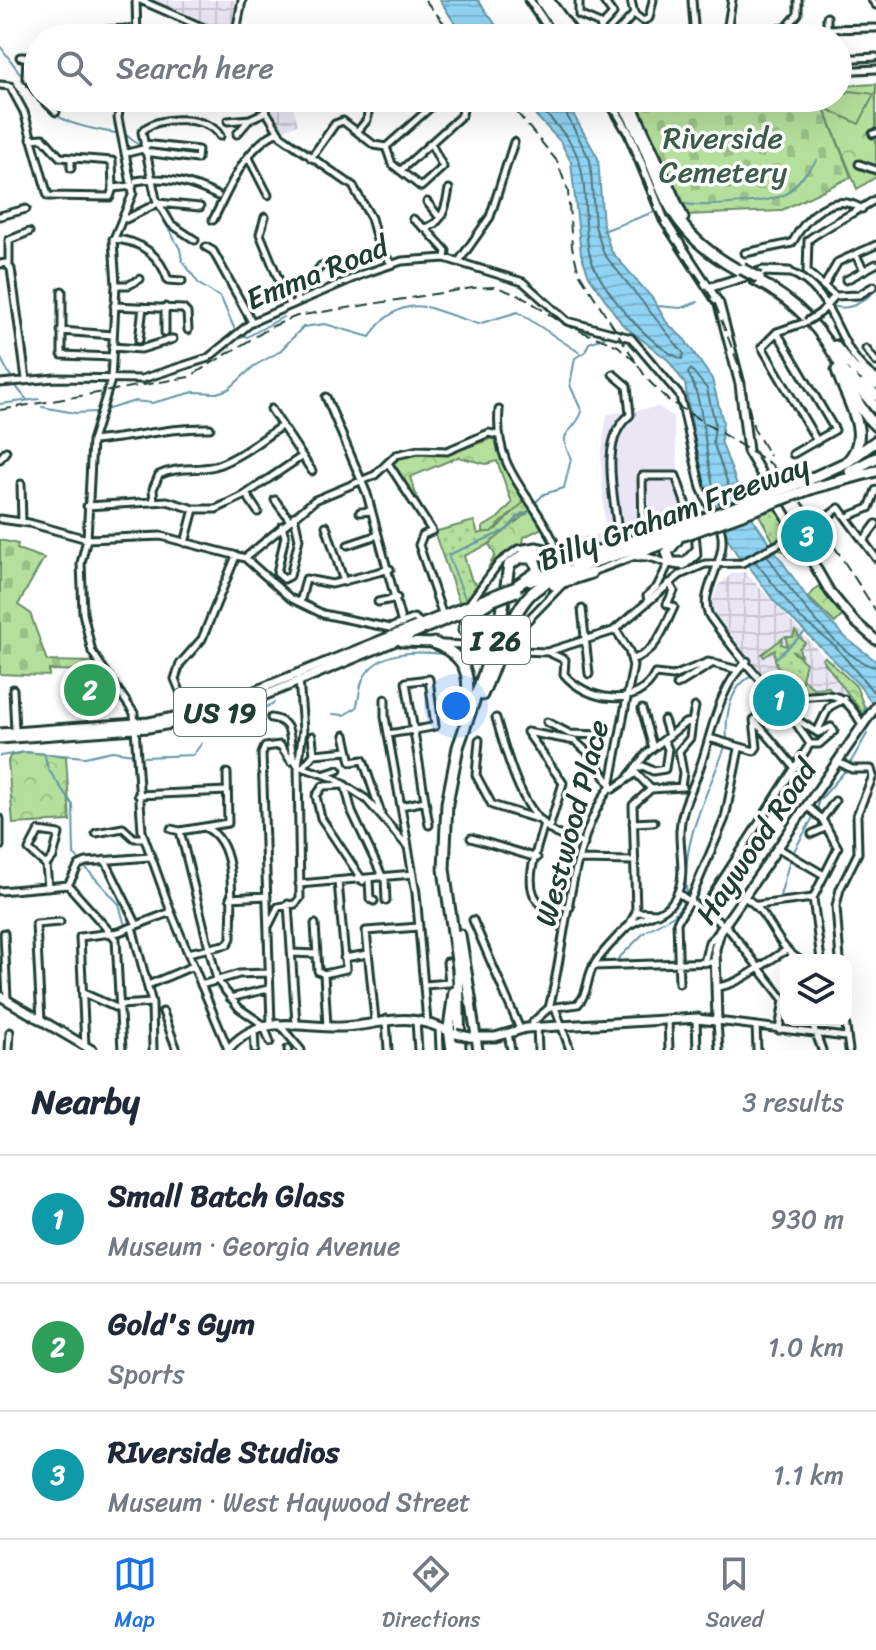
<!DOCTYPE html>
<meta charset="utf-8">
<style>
:root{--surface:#fff;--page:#f6f6f7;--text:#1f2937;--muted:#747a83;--line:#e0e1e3;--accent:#1a73e8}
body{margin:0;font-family:Sriracha,sans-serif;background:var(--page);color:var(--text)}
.controls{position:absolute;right:24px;bottom:24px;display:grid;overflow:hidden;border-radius:16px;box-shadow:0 8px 32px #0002}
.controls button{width:72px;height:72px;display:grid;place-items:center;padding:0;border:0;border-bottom:2px solid var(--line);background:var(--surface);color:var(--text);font:40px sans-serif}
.you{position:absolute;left:456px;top:706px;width:28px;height:28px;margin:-20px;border:6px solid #fff;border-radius:50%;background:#1a73e8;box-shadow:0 0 0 12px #1a73e833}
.badge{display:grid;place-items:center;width:52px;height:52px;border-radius:50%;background:var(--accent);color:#fff;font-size:26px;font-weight:700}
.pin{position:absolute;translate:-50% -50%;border:4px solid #fff;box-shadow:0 2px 8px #0006}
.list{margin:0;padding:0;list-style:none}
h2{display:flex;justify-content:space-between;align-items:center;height:104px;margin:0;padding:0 32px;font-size:34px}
h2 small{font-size:26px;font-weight:400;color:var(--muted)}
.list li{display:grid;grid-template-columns:52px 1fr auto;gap:24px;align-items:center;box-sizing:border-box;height:128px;padding:0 32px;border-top:2px solid var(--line)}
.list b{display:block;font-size:30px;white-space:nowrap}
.list p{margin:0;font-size:26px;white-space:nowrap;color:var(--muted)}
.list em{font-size:26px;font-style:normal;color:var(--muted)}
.icon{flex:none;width:44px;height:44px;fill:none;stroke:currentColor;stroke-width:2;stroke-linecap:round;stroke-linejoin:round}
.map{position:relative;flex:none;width:876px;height:1050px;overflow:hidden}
.search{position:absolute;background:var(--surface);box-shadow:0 8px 32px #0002;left:24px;right:24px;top:24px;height:88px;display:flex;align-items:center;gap:20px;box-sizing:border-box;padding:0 28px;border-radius:44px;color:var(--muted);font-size:30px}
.sheet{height:488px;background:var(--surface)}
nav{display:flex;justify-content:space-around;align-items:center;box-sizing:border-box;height:112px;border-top:2px solid var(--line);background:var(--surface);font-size:22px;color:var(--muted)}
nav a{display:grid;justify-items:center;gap:4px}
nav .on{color:var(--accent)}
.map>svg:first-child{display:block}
</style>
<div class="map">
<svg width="876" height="1050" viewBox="0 0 876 1050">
<defs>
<pattern id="industrial-grid" width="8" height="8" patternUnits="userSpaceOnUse" patternTransform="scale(2)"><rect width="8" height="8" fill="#ebe6f4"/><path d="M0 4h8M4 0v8" fill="none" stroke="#c9c6d2"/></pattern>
<pattern id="grass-dots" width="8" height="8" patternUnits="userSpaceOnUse" patternTransform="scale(2)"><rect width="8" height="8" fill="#b5df9c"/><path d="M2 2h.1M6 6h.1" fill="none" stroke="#9bc087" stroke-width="1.8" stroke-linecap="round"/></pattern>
<pattern id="forest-crowns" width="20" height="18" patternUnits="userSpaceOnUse" patternTransform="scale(2)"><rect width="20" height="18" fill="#b5df9c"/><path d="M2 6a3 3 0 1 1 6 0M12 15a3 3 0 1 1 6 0" fill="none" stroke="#9bc087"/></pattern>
<pattern id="cemetery-stones" width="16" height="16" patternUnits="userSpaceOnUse" patternTransform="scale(2)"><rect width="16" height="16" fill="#b5df9c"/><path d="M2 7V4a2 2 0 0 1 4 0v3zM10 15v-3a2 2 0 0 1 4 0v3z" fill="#9bc087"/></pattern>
<pattern id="water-rules" width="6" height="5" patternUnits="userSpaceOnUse" patternTransform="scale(2)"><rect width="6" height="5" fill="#91d3f2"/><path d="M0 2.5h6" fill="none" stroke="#7db6d0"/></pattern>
</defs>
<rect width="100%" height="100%" fill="#fff"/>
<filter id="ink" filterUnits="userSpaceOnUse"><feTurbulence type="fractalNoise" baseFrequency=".0125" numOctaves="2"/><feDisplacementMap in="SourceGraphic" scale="16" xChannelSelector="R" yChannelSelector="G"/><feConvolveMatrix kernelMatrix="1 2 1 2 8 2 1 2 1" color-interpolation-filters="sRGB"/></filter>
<g filter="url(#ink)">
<path fill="#ebe6f4" d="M659,407L673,416L679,474L693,517L575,554L576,538L605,533L601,455L607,414Z"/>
<path fill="url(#industrial-grid)" d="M146,0H239L233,32L227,35L198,19Z
M262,98H301L302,105L293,108L298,124L280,132Z
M745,572L843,677L850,698L834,689L807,695L774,685L756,668L711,608L717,586L733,573Z"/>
<path fill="url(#grass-dots)" stroke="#6a8e68" stroke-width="2" d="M518,489L533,508L517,518L498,540L464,556L472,581L479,585L475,594L460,604L434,532L474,521L478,534L496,529L523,502Z
M772,497L803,553L800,554L793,542V547H784L788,557L785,551L778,550L758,513L771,508L766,501Z
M795,631L805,643L799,648L801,656L792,651L806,663L801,683L803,679L813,688L829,687L831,691L803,695L782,690C786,671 772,667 775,650L764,657L762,654L783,638L781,644L787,646L786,637H793Z"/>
<path fill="url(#forest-crowns)" stroke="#6a8e68" stroke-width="2" d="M876,84V177L857,189L820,98H838V86Z
M496,437L523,503L491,532H483V527L498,518L512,503L497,461L486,464L458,457L410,477L422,511L390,462L418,451L448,454Z
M533,508L549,535L542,528L524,537L523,544L488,568L495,555L489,544Z
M823,582L849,609L835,623L808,597Z
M825,657L856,686L864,706L868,708L864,715L822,659Z
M24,752L66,756L70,821L13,824L8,761L10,756Z"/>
<path fill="url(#cemetery-stones)" stroke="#6a8e68" stroke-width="2" d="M633,98H820L851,177L780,211L686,215Z
M0,540L18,544L17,549L44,558L18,605L30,613L47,661L96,662L102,671L49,670V676L0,674Z"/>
<path fill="#b5df9c" stroke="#6a8e68" stroke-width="2" d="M850,91L874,94L859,124L829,110L839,97Z"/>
<path fill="url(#water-rules)" stroke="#6397a6" stroke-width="2" d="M440,0H478L505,38H464Z
M519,98H564L598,158L603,225L611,251L653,299L667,323L685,340L712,379L723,422L721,441L746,509L808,599L846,638L876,661V709L858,684L774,601L749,566L741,561L716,519L700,472L685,384L668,360L622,324L589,276L581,254L571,162L560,141Z"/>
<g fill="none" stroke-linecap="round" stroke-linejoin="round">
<path stroke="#4d7980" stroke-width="2" d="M531,98C548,118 571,135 579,161C588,189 583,222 589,252C596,285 650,348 682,359L684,354L604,254L595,226L590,160L558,98
M720,506C702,464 708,408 688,373L691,369L707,389L715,423L713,442L734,501
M767,555C785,584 843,663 876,667
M755,561L800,618L835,646L876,695"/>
<path stroke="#6397a6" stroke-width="2" d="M0,46L25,80
M34,92C52,124 88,128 120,134
M126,135L140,146
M142,152L147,169
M152,193L153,200
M680,203C697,208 774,203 787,193C795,186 810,169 817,160
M156,206L180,249L182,260L199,284L221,298L235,330
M603,231L654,212
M657,306L681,308L698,302
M832,306C849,312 863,302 876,290
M427,307L478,324L518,312L580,353
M239,334L247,337L283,317
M0,357L12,379
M14,384L27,400
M0,404L39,399
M42,407L75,413L97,412
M102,411L135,401L152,403L194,392L217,393L229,389L254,366L279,352L303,327L325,324L370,337C381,318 401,303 424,307
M535,503L544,494L564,488L571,459C556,428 572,437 582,412L570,385L575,358L585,352L589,343L611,335
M465,598L448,555L507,530L522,513L527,514L530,510
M776,658L804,633
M262,709L274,703
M864,711L865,707
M333,714L344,715L356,708C360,698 359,687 363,679C378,649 418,651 444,654
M727,741C725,718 729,687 752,676
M0,756L25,752L85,757L112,751L134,754
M45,756L48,769L73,805L74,855L81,861
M144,757L193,755L202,743
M849,765L867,734
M818,811V802L845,771
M794,851L812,819
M84,866L119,904L125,926
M687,895C680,843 707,795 725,747
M780,896L790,859
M648,930L674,915L685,901
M613,964L645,932"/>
<g stroke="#1f3d34" stroke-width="11">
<path id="minor" d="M136,0L137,38
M140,0L227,38
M579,0V15L600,24L603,38
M631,0L634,14L643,21L649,18L653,0
M692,0L695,38
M732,0L728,25L742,32L786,28L798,14V0
M872,0L876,5
M601,27L613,14L603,0
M827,28V17
M821,29L876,28
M79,31L127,29L136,38
M235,38L242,0
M612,38L634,14
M20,57H38
M27,57L26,77L38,94
M838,59L876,57
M838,71L876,69
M0,85L10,86L24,112L48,196L110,197L113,188
M41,98L56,112
M121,98L118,118L133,193L113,241L116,285L111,380L92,441L87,539L81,563L83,613L92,652L134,713L142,831L171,912L228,1049
M258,98L281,136L353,186L371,218L379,247L391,263
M228,121L250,119L265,112
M358,131L367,120L370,98
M237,134L249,120
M873,134L876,133
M31,139L43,138L60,157L112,161L113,188
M144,144L198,150L197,159L145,152
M386,147L441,98
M127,153L143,149
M71,158V168
M249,158L268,195
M311,158L335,124L343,121L374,145L386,147L392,164L421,187L443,167L431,144
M859,164L876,170
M401,170L462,115L463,109L455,98
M136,181C166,175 192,183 218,196
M113,188L133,186
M427,202L440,218
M0,216L26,209
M265,217L260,234L289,305
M126,219L158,203L200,207
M413,219L424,228C443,225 446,206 449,189
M213,220C230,188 243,149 277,132
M426,229L446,251L445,258
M113,239C140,240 160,255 168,280L182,281
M195,240L171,224L156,199L142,132C156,114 210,116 220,136
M206,247L213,251L252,322
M745,253L792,243C806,217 832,190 862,209
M855,254L864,270
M459,261L490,217L514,142
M0,264L6,263L11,269L26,379
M9,264V240L29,232
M789,272C839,291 833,351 876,378
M846,280L876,264
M116,285H129L140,279
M824,286L838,262L876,245
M62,291V355L112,357
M835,296L807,272L808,240C830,224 853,214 876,199
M835,296L859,295L874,286
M296,302L297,295L321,266
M114,306L183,309L187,313L188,330
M165,307V333
M820,313L835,296
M61,331L113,335
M777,332L806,322
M139,340L143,307
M112,347L141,349L173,339
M866,349L876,362
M613,374L627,386L630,415C598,440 615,497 618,533L615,544
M0,383L55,378L142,379L208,358L252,322L363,274L402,261L445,258L523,282L567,321L631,338L680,396L701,488L713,514
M326,397L367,494L402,624
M271,409L312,471
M499,410C494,472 531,492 554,542
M92,441C132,438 170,427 210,428
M793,454L835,430L777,332L762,347L817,441
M0,459L6,451
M388,463L432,531L423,535L419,545L443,616
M21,484L22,522
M246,494L258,512
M275,500L289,519
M154,502L153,489L159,475C177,466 196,471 215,466C239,458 261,440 281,426
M87,506L167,501L194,509H216L243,496L301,457
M360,512L371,511
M847,517L869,508L876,490
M0,519L29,523L87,539L161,536L245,558L290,598L323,614L390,628L414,618L422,624
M718,523C735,556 694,592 710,617C720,631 757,680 769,687C813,714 833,669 862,725
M282,526L285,536L277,573L284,579L290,576L299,539L294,516
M326,526L344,582
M643,536L642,476H676L692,523
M864,540L876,524
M185,543L194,509
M348,545L378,535
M637,557C659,555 664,567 684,566L697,555L695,532
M245,558L315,500L375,475L396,455L418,450L447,451L489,433L497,435
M592,572L673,542
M648,600L647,596L657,587L670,561H685L695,550
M471,601L499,563L518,549L536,546L578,555L656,532
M378,602L397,598
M300,603L306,579L332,584L390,569
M582,609L589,674
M517,631L561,586
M443,644L484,646
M522,651L547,652L613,631L680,575L705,564L742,563L819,523L839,508L876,558
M548,652L565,660L564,674C586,701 638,710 655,674L673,676L708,662L738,670
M633,659C657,652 664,628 674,607L667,604L674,591L669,583
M677,685L713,663
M13,689L15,731
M385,699V717L408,846
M642,709L653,748
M190,715L175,679L180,664L202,639L236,556
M271,718C300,722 284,748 298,766L334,778L366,799L408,847L416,893L427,1022
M496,718C507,755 520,811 555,833C564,838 575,841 584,844
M664,720L669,736
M799,721L818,733L831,727L834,731L819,744H810L796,723Z
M547,722L570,734L601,735
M692,722L695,707
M757,723L795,768
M527,732L575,741L592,756L613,789L636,773L651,789
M527,732L563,783L549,828
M817,732L829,707L844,699
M389,734C404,731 421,730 435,726L429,679L406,682C414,729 421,777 429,825
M345,735L351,762L363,760L381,813
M709,738L754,751L757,747L754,720L761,711L777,717L775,690
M479,740L476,775L492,805L541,820
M314,754L348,751
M838,762L852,769H871L873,776L857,815L858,853L840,889L836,906L840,960
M303,767L314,754L312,736
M636,769L643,766L653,771L665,769L668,749L664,740
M326,774L338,770
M629,776L647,753L685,723L692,722L690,738L679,751L683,773L681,787
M651,789L683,787
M138,795L227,791
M401,806L425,801
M807,806L822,819L838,848L813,898L821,960
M0,819V846
M822,819L835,801
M544,823C539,846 519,888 542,905L570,907
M633,823L654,822
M171,829L180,831L228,823L227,773
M180,831L217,980L239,1008L265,1026
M96,833L123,828L134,838H144
M812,834L827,827
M471,838L537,858
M778,848L824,875
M105,860L137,925
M580,860L634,861
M46,865L29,850L39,831L59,834L53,857L46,865L48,887
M385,878L386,901
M369,880L370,899L374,901
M363,881L321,818L316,796L323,786L345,785L352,812L383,878
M299,884L413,874
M68,885L116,939L122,1050
M68,885L79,865L86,862L150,857
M0,891L68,885
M678,893L728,928L784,1000L779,1030
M744,897C772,913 773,945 800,960
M230,898L267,896
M288,904L296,1023
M758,905L813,898
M702,911L810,744
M636,912L658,913
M473,920L520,1029
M315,924L318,971L324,974L327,1026
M269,925L278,907L295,904L300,898L298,766L303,730L299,679
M629,925L636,912L633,805L651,789
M132,927L152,1003L153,1050
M4,933L7,999
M188,953L228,944L231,938C231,907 239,843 206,828
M292,953L317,954
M344,958L368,954
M704,963L709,942L719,932
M593,966L715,962
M324,974L346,969L338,882
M679,983L677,922L690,901L725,818L739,749
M148,985L193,966
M201,985L239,974L267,973
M425,985L449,983L447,962
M716,987C739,986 763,963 785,951
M83,993L119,1009
M230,998L268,989
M119,1005L152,1003
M555,1007L570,1050
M549,1008L578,1004C589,993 586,978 594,965C602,952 615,939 626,928C641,914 666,917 676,896C687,876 679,851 680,830C681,810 689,796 696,778C711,742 716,689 747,661
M163,1012L177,1050
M386,1019L388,1050
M696,1019L697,1050
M375,1020L366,931L419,927
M668,1020L669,1050
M811,1020L822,1050
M845,1020L849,1050
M41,1021L36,924L60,922
M416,1021L418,1050
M278,1023L301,1050
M271,1024L262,754L265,747L280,745L291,761
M264,1026L270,1042
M756,1026L757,1050
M439,1027L440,1050
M537,1027L538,1050
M532,1028L533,1022L549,1008C567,940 568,845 610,787L633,666L629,651L616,630
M254,1030L255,1050
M508,1033L511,1050
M85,1046L80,937L119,932L171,912
M288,1049V1050
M9,1050L10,1032
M719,1050L717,1021L846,1037"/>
</g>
<g stroke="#1f3d34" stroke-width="13">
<path id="major" d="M529,0L555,38
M608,98L629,134L664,220L719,304L740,384L748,451L830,592L854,621L876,640
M711,287L763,271L789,272
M402,642L434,643
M0,733L149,722L205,711L493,595
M0,739L148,728L194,720L256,699L473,609
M0,996L92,1050
M471,1003L478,1050
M696,1019L717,1021L715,949L720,931L876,706
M470,1037H495L526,1028L698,1018
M228,1050C260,1011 301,1029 343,1027C392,1024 399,1009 451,1032"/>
</g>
<g stroke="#1f3d34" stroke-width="15">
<path id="highway" d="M541,0L567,38
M548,0L576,38
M619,98C666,171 651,222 738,270
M628,98L683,218
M754,279C797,302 822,328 844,372C853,392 860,412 876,426
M835,346L853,368L876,384
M837,370C846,401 874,435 847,462
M850,376L876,408
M863,385L876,395
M850,471L876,458
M810,479L847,462L876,441
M813,488L876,471
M670,561L667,552L677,540
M530,581L565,568
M554,585L591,573
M516,586L538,571L534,558H523
M493,600L467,616L464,630L473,639C487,642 492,633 495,621
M434,643C468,657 471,676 466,709
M482,695C496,665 506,624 527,598C552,568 647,547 687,534
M460,935L471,1003
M452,1050L449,1028L454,992
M460,1050L458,968L444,869L447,803L458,747L500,627L509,565L528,552L571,561L590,559L682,527"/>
</g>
<use href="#minor" stroke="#fff" stroke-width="5"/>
<use href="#major" stroke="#fff" stroke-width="7"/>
<use href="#highway" stroke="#fff" stroke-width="9"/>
<path stroke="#1f3d34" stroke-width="2" stroke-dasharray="12 6" stroke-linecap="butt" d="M425,0L456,38
M525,0L550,38
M505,98L557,161L568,191L572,247L579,273L647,379L668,400L771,464L823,529L876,611
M604,98L624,132L664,227L714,301L739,366L754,429L770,456
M0,410L189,377L273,326L297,316L472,288L497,287L525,298L565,325L618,346L637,363"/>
<g stroke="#1f3d34" stroke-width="11" stroke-linecap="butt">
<path id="minor-bridge" d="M806,322L820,313
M484,646L517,631"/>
</g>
<g stroke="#1f3d34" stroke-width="13" stroke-linecap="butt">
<path id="major-bridge" d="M493,595L516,586
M456,1034L470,1037"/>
</g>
<g stroke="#1f3d34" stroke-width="15" stroke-linecap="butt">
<path id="highway-bridge" d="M742,269L759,278
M682,527L810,479
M687,534L813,488
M493,600L516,591"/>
</g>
<use href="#minor-bridge" stroke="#fff" stroke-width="5"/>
<use href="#major-bridge" stroke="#fff" stroke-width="7"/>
<use href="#highway-bridge" stroke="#fff" stroke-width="9"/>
</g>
</g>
<g text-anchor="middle" stroke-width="7" stroke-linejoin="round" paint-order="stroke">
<g fill="#fff" stroke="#627771" stroke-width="2">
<rect x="462" y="616" width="68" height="48" rx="6"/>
<rect x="174" y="688" width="92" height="48" rx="6"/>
</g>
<g font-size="28" font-weight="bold" fill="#1f3d34">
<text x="496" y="650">I 26</text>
<text x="220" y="722">US 19</text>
</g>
<g font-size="30" fill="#3d5d49" stroke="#fff">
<text x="723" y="148">Riverside<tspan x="723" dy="34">Cemetery</tspan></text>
</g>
<g font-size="30" fill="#1f3d34" stroke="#fff">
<text transform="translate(317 273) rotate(-22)" y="10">Emma Road</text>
<text transform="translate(674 513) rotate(-20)" y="10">Billy Graham Freeway</text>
<text transform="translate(572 823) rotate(-75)" y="10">Westwood Place</text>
<text transform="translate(756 842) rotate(-56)" y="10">Haywood Road</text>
</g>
</g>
</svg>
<div class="controls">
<button><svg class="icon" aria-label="layers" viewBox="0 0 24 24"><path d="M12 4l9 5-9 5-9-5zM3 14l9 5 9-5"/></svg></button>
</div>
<div class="you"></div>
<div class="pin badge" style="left:779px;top:700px;background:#0f9aa8">1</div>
<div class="pin badge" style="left:90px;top:690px;background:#2e9e5b">2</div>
<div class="pin badge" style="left:807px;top:536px;background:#0f9aa8">3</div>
<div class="search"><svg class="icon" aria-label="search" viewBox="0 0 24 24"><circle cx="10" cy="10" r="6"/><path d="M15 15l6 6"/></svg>Search here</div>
</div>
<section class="sheet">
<h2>Nearby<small>3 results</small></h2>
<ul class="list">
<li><span class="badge" style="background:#0f9aa8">1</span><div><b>Small Batch Glass</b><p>Museum · Georgia Avenue</p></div><em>930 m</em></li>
<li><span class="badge" style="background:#2e9e5b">2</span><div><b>Gold's Gym</b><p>Sports</p></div><em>1.0 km</em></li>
<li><span class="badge" style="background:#0f9aa8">3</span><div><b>RIverside Studios</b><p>Museum · West Haywood Street</p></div><em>1.1 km</em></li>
</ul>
</section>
<nav>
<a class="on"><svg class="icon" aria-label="map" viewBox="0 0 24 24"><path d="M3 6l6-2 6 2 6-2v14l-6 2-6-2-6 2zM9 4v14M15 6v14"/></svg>Map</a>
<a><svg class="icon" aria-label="directions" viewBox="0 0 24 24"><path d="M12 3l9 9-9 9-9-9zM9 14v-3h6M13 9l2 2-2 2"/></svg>Directions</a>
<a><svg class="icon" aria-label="saved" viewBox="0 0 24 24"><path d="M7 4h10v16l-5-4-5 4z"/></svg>Saved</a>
</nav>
